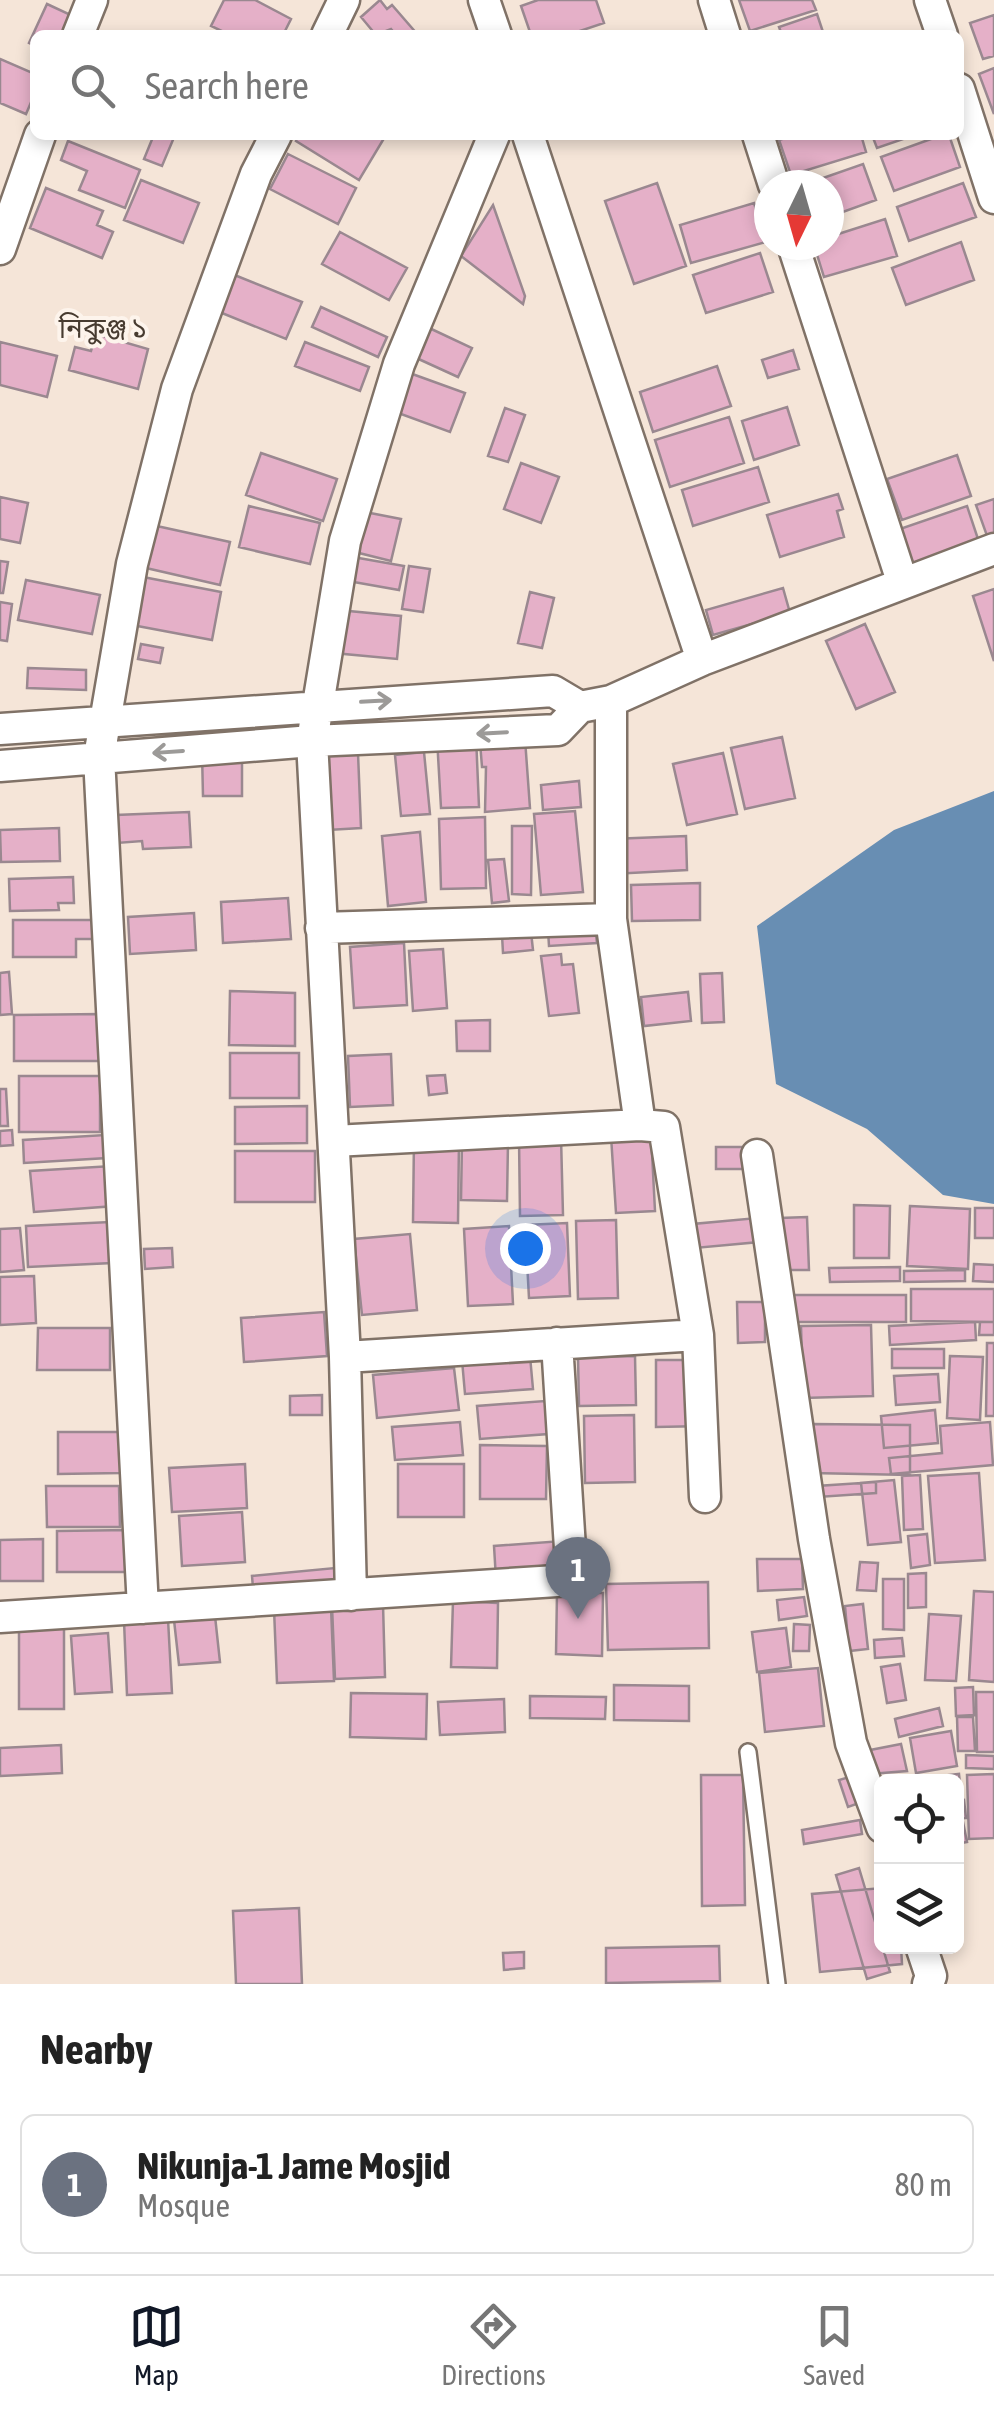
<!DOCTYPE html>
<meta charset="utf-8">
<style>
:root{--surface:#fff;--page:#f6f6f6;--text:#222;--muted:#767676;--line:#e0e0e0;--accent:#111827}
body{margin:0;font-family:"Asap Condensed","Noto Sans Bengali",sans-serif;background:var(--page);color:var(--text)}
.controls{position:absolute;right:30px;bottom:30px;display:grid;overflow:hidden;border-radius:15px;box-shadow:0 5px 15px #0003}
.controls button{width:90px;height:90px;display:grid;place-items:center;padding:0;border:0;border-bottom:2px solid var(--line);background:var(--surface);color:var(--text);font:50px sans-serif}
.compass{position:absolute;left:754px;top:170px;width:90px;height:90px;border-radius:50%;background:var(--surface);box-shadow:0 5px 15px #0003;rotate:185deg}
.you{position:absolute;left:525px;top:1248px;width:35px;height:35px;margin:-25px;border:8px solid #fff;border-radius:50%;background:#1a73e8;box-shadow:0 0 0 15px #1a73e833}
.badge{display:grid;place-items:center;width:65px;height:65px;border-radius:50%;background:var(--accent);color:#fff;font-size:32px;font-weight:700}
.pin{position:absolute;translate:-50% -82px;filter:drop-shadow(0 2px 5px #0008)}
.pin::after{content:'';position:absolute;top:52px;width:35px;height:30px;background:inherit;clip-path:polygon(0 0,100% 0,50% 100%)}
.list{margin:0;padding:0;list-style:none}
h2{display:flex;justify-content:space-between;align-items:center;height:130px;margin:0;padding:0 40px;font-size:42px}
h2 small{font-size:32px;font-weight:400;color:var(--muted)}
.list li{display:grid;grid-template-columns:65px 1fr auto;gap:30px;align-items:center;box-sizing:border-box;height:140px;margin:0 20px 20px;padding:0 20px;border:2px solid var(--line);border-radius:15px}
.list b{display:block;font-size:38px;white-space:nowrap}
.list p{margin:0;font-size:32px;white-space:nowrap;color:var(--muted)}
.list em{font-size:32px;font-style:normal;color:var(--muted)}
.icon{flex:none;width:55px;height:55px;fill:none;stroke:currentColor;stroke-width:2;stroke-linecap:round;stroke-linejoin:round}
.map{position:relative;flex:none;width:994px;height:1984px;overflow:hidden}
.search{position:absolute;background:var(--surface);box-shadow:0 5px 15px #0003;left:30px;right:30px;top:30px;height:110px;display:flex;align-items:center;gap:25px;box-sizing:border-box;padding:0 35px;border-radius:15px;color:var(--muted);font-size:38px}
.sheet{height:290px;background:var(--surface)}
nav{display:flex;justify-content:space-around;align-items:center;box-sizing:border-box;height:140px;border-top:2px solid var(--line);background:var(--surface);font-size:28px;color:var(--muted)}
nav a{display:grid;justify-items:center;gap:5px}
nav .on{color:var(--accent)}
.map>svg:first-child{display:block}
</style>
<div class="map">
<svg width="994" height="1984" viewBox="0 0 994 1984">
<rect width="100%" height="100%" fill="#f5e5d8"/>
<path fill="#688eb3" d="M994,791V1204L943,1195L867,1129L776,1084L757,926L894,830Z"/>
<path fill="#e5b0c8" stroke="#9a8890" stroke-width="2.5" d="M224,0H255L291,19L283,35H230L211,26Z
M380,0L387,9L392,5L418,35H396L391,29L376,35L361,17Z
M538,0H596L604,23L568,35H531L521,6Z
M739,0H812L816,10L750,31Z
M47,4L73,16L63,35H35V46L29,43Z
M817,14L824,35H782L779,27Z
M994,15V56L983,59L970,23Z
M0,59L35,74V93L26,114L0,103Z
M994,68V114L979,74Z
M150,135H175L162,166L144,159L153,137Z
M299,135H386L359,180L296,141Z
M794,135H861L866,152L791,175L779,140Z
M872,135H911L912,136L877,148Z
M942,135H949L960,167L894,191L881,157Z
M68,141L140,170L125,208L79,190L87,171L61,160Z
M288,154L356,188L338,224L270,189Z
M863,164L876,200L829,217V185H803Z
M141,180L199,203L183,243L124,220Z
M657,183L686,266L634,284L605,201Z
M963,183L976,217L909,241L897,207Z
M46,188L103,211L97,225L113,232L102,258L30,228Z
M754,203L766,242L691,263L680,225Z
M493,205L525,296L523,304L461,256Z
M885,219L897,256L824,277L814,245H829V237Z
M340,232L407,268L389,300L322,264Z
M961,242L974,280L906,305L892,268Z
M760,253L773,292L706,313L693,275Z
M232,274L302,302L286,339L217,311Z
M321,307L387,337L378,357L312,327Z
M425,326L472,348L458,377L412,356Z
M96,334L148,349L138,389L69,370L75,347L91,351Z
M0,342L57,356L47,397L0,385Z
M305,342L369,367L360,391L295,366Z
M793,350L799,369L768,378L762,360Z
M717,366L731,406L653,432L640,392Z
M404,371L465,393L450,432L390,410Z
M787,407L799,445L754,460L742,421Z
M505,408L525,415L508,462L488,456Z
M729,417L744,463L670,487L655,440Z
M261,453L337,479L323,521L246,495Z
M957,455L971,496L902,520L887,479Z
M521,463L559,477L541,523L504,509Z
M758,467L769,502L693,526L682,490Z
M838,494L843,509L837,511L844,537L780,557L767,515Z
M0,497L28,503L20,543L0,539Z
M994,499V546L991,547L976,505Z
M249,506L320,523L310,564L239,547Z
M967,506L981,548L911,572L897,530Z
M360,511L401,519L391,561L351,551Z
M143,523L230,542L220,585L133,565Z
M353,557L404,566L399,590L348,581Z
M0,561L8,562L3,593H0Z
M409,566L430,569L423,612L402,609Z
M143,577L221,592L212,640L132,625Z
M26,580L100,595L92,634L18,620Z
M783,588L790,613L713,635L706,610Z
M994,589V661L973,596Z
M530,592L554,598L542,648L518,643Z
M0,602L12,604L7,641L0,640Z
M338,610L401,616L397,659L334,653Z
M865,624L895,692L856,709L826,641Z
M141,644L163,648L160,663L138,659Z
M28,668L86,670V690L27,688Z
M476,736L479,807L441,808L437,738Z
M782,737L795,798L745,809L731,748Z
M525,739L530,808L485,812L486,767H482L480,742Z
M424,752L430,814L401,816L395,755Z
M202,753H242V796H203Z
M358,753L361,828L328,830L325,754Z
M723,753L737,814L687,825L673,764Z
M579,781L581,807L543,810L541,785Z
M575,811L583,892L541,895L534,814Z
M189,812L191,847L143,849L142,841L117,843L116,815Z
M485,817L486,888L441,889L439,819Z
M512,826H532L531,895L512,894Z
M59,828L60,861L1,862L0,830Z
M420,832L426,902L388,906L382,836Z
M686,836L687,870L612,874L611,839Z
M504,859L509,901L492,903L488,860Z
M73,877L74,903H58L59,910L10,911L9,879Z
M700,883V920L632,921L631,885Z
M288,898L291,939L223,943L221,902Z
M194,913L196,950L130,954L128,917Z
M13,920H94L95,939H76V957H13Z
M595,926L597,943L549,946L548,930Z
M531,932L533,950L503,953L502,935Z
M404,943L407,1005L354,1008L350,947Z
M443,949L447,1008L413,1011L409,951Z
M561,954L562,965L573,964L579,1013L549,1016L541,956Z
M9,972L12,1014L0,1015V973Z
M722,973L724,1022L702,1023L700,974Z
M230,991L295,993V1046L229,1045Z
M688,992L691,1021L644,1026L641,997Z
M101,1014L102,1061H14V1015Z
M490,1020V1051H457L456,1021Z
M230,1053H299V1098H230Z
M391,1054L393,1105L350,1107L348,1056Z
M445,1075L447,1093L429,1095L427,1076Z
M19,1076H100V1132H19Z
M0,1089H6L8,1126H0Z
M307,1106V1143L235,1144V1107Z
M12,1130L13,1145L0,1146V1131Z
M651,1133L655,1211L616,1213L611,1136Z
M105,1135L107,1158L24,1163L23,1140Z
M561,1137L563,1215L520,1216L519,1138Z
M414,1138L459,1139L458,1223L413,1222Z
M462,1141L508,1142L507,1201L461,1200Z
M716,1147H750V1169H716Z
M235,1151H315V1202H235Z
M112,1166L115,1206L34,1212L30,1171Z
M854,1205L890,1206L889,1258H854Z
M910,1206L970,1209L968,1269L907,1266Z
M975,1208H994V1238H975Z
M807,1217L809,1270H781L780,1218Z
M757,1218L759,1242L695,1248L693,1224Z
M616,1220L618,1298L578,1299L576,1221Z
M110,1222L112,1263L28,1267L26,1226Z
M567,1223L570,1296L529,1298L525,1225Z
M509,1226L513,1304L468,1306L464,1229Z
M20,1228L24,1270L0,1272V1229Z
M410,1234L417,1310L362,1315L354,1239Z
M172,1248L173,1267L145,1269L144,1249Z
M974,1264L994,1265V1282L973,1281Z
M900,1267V1281L830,1282L829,1268Z
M965,1270V1281L904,1282V1271Z
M34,1276L36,1323L0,1325V1277Z
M911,1289H994V1322L911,1321Z
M783,1295H906V1322H783Z
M737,1302H765V1342L738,1343Z
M324,1312L327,1356L244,1362L241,1318Z
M975,1322L976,1340L890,1345L889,1326Z
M980,1322H994V1335H979Z
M871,1325L873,1396L803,1398L801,1326Z
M38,1328H110V1370H37Z
M987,1343H994V1416H986Z
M892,1349H944V1368H892Z
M530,1356L533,1389L465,1394L462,1360Z
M635,1356L636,1405L579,1406L578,1357Z
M950,1356L983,1357L980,1420L947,1418Z
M656,1360H706V1426L656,1427Z
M454,1368L459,1410L377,1418L373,1375Z
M938,1374L940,1402L896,1405L894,1376Z
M322,1395V1415H290V1396Z
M545,1401L548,1434L480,1439L477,1406Z
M935,1410L938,1443L884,1448L881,1416Z
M634,1415L635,1482L585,1483L584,1416Z
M460,1422L463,1455L395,1460L392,1427Z
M990,1422L993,1465L891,1474L889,1458L942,1453L940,1426Z
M812,1424L910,1425V1475L811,1473Z
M58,1432H121V1473L58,1474Z
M480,1445L547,1446L546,1499H480Z
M245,1464L247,1508L172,1512L169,1468Z
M398,1464H464V1517H398Z
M979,1473L985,1560L935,1563L928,1476Z
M920,1475L923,1529L904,1530L902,1476Z
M894,1480L901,1542L868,1545L861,1483Z
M876,1482V1493L818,1497L817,1486Z
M46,1486H119L120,1527H47Z
M242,1512L245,1562L182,1566L179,1516Z
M130,1530V1572H57V1531Z
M927,1534L930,1565L911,1568L908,1536Z
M43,1539V1581H0V1540Z
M562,1541L564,1574L496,1579L494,1546Z
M757,1559H802L803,1589L758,1591Z
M860,1562L878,1563L876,1591L857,1590Z
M335,1568L338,1591L254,1600L252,1576Z
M926,1573V1607L908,1608V1574Z
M883,1579H904V1630L883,1629Z
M708,1582L709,1648L608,1650L606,1584Z
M974,1591L994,1592V1682L969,1680Z
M557,1593H603L602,1656L556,1654Z
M804,1597L807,1616L779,1620L777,1600Z
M453,1601L498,1603L497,1668L451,1667Z
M383,1604L385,1677L335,1679L332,1606Z
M863,1604L868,1649L849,1651L845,1606Z
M331,1607L334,1681L277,1683L274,1609Z
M929,1614L961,1616L956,1681L925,1680Z
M215,1616L220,1662L179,1665L174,1620Z
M168,1619L172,1693L127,1695L124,1621Z
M794,1624L810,1625L809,1651H793Z
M19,1626H64V1709H19Z
M786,1628L791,1667L757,1672L752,1632Z
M108,1633L112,1692L75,1694L71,1636Z
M902,1638L904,1656L875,1658L874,1640Z
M900,1664L906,1700L887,1703L881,1667Z
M818,1668L824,1726L765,1732L759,1673Z
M614,1685L689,1686V1721L614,1720Z
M973,1687L974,1715L956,1716L955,1688Z
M976,1692H994V1752H977Z
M351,1693L427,1694L426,1739L350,1737Z
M530,1696L606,1697L605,1719L530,1718Z
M504,1699L505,1732L440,1735L438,1702Z
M939,1708L943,1726L899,1737L895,1719Z
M957,1717H973L975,1751H958Z
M951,1731L957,1766L916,1773L910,1738Z
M901,1744L907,1771L870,1774L860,1752Z
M61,1745L62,1773L0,1776V1748Z
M966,1755L994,1756V1769L966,1768Z
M959,1774L961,1795H956V1782H888Z
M994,1774V1838L969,1839L967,1775Z
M701,1775H743L745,1905L702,1906Z
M856,1775L865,1801L848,1807L839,1780Z
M964,1800L966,1818L956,1819V1801Z
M860,1820L862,1834L804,1844L802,1830Z
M963,1822L967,1842L956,1844V1824Z
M859,1868L890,1972L867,1979L836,1875Z
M882,1888V1946H901L902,1964L820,1972L812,1894Z
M299,1908L302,1984H236L233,1911Z
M719,1946L720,1981L606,1983V1948Z
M524,1952V1968L504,1970L503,1953Z"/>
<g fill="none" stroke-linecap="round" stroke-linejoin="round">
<g stroke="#807267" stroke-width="20">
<path id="service" d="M748,1752L777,1984"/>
</g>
<g stroke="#807267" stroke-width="35">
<path id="minor" d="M484,0L496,35
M714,0L725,35
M930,0L942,35
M78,35L92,0
M327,35L344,0
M959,89L994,198
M528,135L702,660
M758,135L774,185
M793,245L902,581
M0,249L40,135
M611,701V919L640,1125L664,1127L698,1335L705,1497
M0,729L553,691L580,707
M0,766L312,741L558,730L580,707L611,701L702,660L994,549
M321,928L611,919
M334,1141L640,1125
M757,1155L814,1539L851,1743L882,1827
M345,1357L698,1335
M351,1595L345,1357L312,741L345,541L399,364L494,135
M143,1608L99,757L132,564L177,389L256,174L276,135
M0,1617L572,1580L557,1343
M921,1946L931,1976L928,1984"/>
</g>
<use href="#service" stroke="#fff" stroke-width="15"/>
<use href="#minor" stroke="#fff" stroke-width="30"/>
</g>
<defs><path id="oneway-shaft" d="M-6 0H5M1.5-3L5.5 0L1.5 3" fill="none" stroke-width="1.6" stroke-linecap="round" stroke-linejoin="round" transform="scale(2.5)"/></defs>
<g stroke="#9c9a98">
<use href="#oneway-shaft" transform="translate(376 701) rotate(-3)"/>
<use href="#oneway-shaft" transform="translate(492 733) rotate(177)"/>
<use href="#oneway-shaft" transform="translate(168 752) rotate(176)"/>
</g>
<g text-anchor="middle" stroke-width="8" stroke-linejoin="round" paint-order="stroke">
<g font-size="28" fill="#473b30" stroke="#fdf4ec">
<text x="103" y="338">নিকুঞ্জ ১</text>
</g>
</g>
</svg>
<div class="controls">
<button><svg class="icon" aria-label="locate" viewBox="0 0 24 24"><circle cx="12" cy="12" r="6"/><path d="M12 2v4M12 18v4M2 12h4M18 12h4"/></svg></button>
<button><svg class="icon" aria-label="layers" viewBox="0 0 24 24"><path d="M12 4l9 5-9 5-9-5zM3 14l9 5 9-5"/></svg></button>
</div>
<svg class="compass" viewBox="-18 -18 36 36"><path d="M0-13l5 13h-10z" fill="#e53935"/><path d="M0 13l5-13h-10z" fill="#767676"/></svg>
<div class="you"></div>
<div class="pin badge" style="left:578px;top:1619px;background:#6b7280">1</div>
<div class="search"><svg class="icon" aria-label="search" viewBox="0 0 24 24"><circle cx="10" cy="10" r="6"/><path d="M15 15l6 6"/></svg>Search here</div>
</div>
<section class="sheet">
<h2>Nearby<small></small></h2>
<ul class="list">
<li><span class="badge" style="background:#6b7280">1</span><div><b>Nikunja-1 Jame Mosjid</b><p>Mosque</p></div><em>80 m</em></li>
</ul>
</section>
<nav>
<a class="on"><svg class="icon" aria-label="map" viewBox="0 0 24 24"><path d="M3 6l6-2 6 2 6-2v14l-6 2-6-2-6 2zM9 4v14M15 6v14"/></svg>Map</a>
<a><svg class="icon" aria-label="directions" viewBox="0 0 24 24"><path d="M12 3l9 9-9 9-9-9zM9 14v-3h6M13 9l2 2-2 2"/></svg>Directions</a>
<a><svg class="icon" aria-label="saved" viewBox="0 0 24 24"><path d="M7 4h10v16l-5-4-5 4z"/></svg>Saved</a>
</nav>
